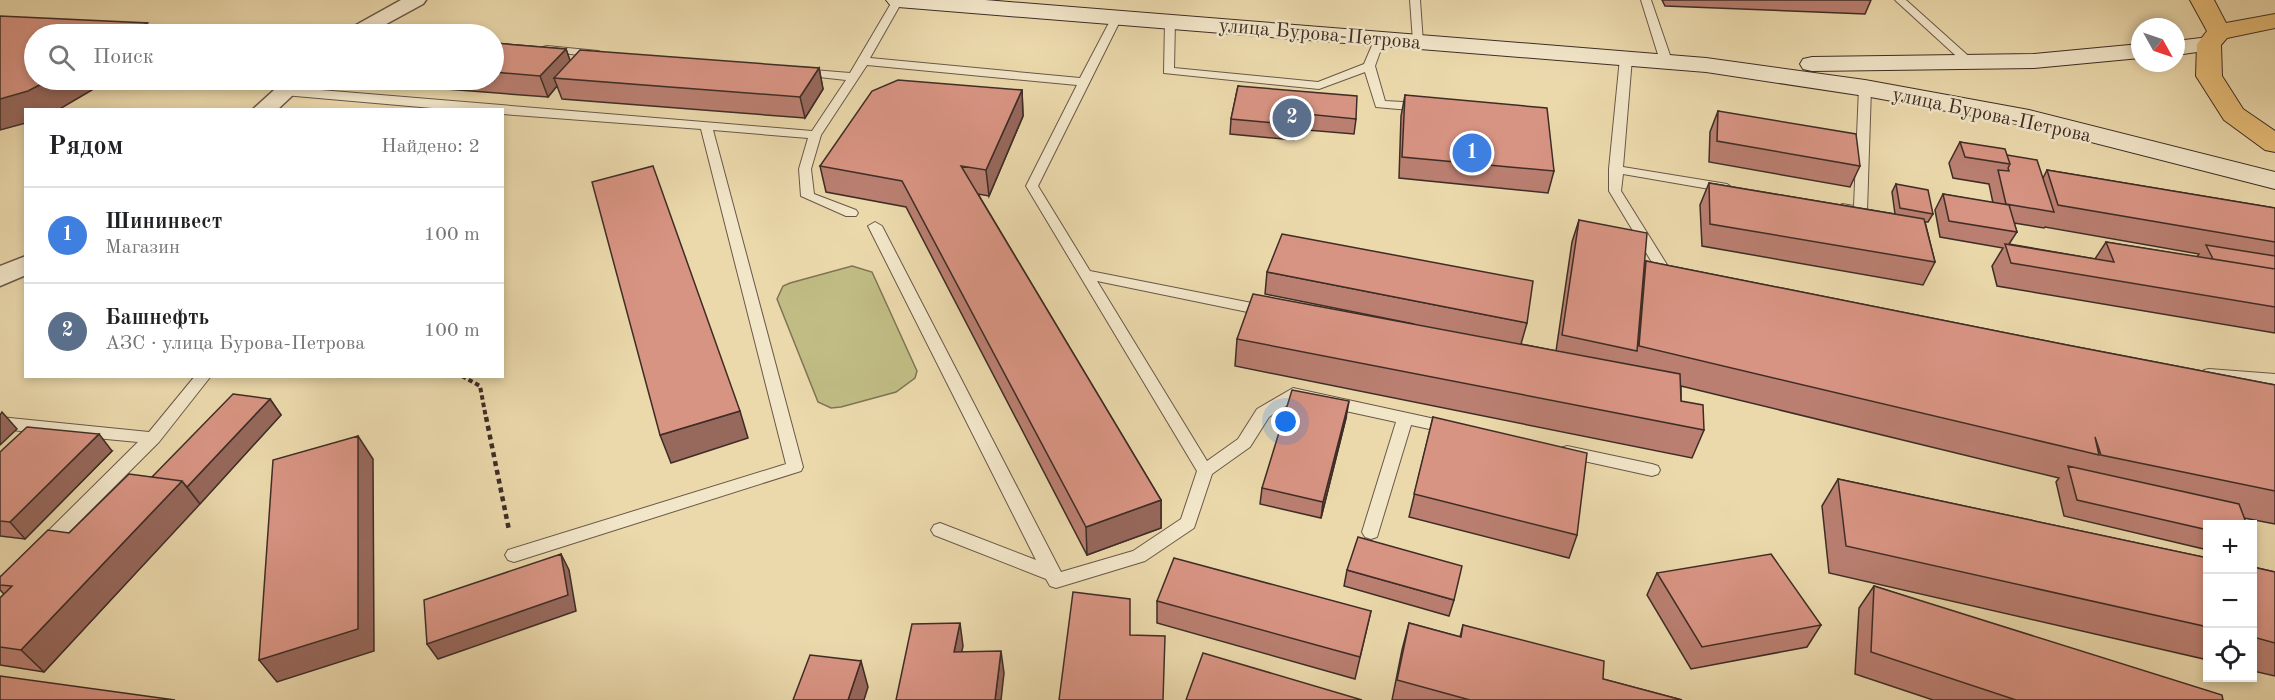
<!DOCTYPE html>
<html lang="ru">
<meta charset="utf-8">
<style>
:root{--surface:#fff;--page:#f2f2f2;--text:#202124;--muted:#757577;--line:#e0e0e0;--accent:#8f2418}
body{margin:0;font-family:"Old Standard TT",serif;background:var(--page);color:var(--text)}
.controls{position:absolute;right:18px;bottom:18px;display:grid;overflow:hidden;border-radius:0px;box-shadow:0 3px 9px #0003}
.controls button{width:54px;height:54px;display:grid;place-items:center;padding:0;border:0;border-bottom:2px solid var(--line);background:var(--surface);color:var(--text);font:30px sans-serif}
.compass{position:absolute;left:2131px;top:18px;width:54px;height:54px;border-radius:50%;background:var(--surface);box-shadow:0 3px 9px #0003;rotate:130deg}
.you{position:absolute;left:1286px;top:422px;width:21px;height:21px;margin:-15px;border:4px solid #fff;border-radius:50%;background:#1a73e8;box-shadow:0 0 0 9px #1a73e833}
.badge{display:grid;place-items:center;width:39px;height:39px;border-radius:50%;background:var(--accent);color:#fff;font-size:20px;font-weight:700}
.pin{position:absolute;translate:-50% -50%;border:3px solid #fff;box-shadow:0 2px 6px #0006}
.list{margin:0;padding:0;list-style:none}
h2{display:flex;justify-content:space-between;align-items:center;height:78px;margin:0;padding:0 24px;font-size:26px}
h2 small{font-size:20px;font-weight:400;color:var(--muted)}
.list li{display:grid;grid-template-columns:39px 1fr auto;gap:18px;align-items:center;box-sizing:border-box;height:96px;padding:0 24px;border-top:2px solid var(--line)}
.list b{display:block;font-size:22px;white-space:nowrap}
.list p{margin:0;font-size:20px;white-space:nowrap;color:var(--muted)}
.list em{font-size:20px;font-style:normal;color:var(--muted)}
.icon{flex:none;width:33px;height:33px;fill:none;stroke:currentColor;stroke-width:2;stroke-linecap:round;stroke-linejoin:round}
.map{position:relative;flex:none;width:2275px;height:700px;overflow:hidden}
.search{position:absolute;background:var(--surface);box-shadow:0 3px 9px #0003;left:24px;top:24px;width:480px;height:66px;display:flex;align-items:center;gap:15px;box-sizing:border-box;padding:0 21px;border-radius:33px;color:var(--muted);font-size:22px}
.panel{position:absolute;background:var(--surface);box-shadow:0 3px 9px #0003;left:24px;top:108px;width:480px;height:270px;border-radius:0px}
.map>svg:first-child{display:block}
</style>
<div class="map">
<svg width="2275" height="700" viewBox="0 0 2275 700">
<rect width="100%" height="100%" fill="#ebd9ac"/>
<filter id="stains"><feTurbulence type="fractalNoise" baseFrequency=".00333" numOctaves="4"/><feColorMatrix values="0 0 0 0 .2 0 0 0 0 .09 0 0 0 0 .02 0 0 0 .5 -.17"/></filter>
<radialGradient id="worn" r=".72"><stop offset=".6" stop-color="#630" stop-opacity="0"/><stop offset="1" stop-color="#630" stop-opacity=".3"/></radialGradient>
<path fill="#c0bc84" stroke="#7f7455" stroke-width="1.5" d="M852,266L872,272L917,371L915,378L896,392L841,407L831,408L818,402L777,299L783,286L790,283Z"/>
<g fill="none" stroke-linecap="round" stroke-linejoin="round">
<g stroke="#695848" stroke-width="2">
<path id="lane" d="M893,0H903L870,58L1080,78L1112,17L1113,15H1121L1122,17L1038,186L1090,271L1267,306L1274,311L1267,316L1097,281L1207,461L1238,439L1257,409L1293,388L1458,424L1460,428L1458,432L1452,434L1411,425L1377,537L1371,539L1365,537L1362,532L1396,422L1295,400L1269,417L1250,447L1212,474L1194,528L1145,561L1056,588L1050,586L1046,579L934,535L931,530L934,525L940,523L1036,560L868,226L875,222L882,226L1061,572L1133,551L1181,519L1197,471L1026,186L1077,85L867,65L821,135L811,169L814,194L856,210L858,213L856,216H846L801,196L799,169L808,138L713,130L803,467L801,471L514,562L508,560L505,555L508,550L786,464L701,129L502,114V110H455L284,95L278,91L284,87L812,131L846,80L801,75L795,72L801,69L850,73Z
M1410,0H1420L1423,43L1419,44L1413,41Z
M1641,0H1651L1672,61L1670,63H1662L1660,61Z
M1895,0H1906L1974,61V65H1966Z
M1170,18L1175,21L1174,68L1318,82L1364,64L1376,36H1384L1385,38L1375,66L1385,101L1421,103L1427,107L1421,111L1376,107L1365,72L1319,89L1164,73L1165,21Z
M356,30L378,31L383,34H352V31Z
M547,46L598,51L604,54L598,57L543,51V47Z
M1626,55L1632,58L1623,167L1727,184L1733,188L1727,192L1623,174L1621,191L1669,268L1678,270L1680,273L1673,277L1659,274L1609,191V169L1620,58Z
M1865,85L1871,88L1867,211L1860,215L1837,211L1835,208L1842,204L1854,206L1859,88Z
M2209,369L2275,374V384L2204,378L2201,374L2204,370Z
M195,376H211L159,442L51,550L45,552L39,550L36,545L39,540L138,442L0,429V417L149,432Z
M1567,446L1652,464L1658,466L1660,470L1658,474L1652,476L1561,456L1559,452L1561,448Z"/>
</g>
<g stroke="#695848" stroke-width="3">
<path id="street" d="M401,0H426L423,4L368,34H344L347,30Z
M285,80H309L277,110H252Z
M26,256V275L0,286V266Z"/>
</g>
<g stroke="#3e2d26" stroke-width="2">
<path id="secondary" d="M886,0H985L1706,58L1865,80L2029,110L2275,172V189L2028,126L1865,96L1706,72L898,7L890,5Z
M2209,37L2218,39L2221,44L2218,49L2176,55V41Z
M2140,44V58L2034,68L1812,71L1803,69L1800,64L1803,59L1812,57L2034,54Z"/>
</g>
<g stroke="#3e2d26" stroke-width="2">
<path id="primary" d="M2190,0H2214L2226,23L2275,14V28L2227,38L2221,45L2222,76L2243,109L2275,131V152L2265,150L2224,120L2196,76L2197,44L2207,31Z"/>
</g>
<path stroke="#3e2d26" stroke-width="4" stroke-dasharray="4.5 3" stroke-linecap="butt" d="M462,376L480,386L486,418"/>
<path stroke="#3e2d26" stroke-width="4.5" stroke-dasharray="5 4" stroke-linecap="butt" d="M486,417L509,530"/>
<use href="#lane" fill="#f2e6c9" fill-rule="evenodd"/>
<use href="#street" fill="#f2e6c9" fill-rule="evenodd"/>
<use href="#secondary" fill="#f2e6c9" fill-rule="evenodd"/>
<use href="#primary" fill="#e6bc76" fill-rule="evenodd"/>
</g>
<path fill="#ba7f71" stroke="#3e2d26" stroke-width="1.5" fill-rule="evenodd" d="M1662,0H1871L1865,14L1665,6Z
M494,43L566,49L570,61L819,68L823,89L805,118L562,99L557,86L548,97L329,80H494Z
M1238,86L1356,119L1354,134L1295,129L1294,140L1230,134L1231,119Z
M1022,90L1023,116L989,196L978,194L1161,500V528L1087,555L906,207L826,192L820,166Z
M1405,95L1554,171L1548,193L1399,178L1401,116Z
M1718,111L1860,166L1850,187L1709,162L1710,132Z
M1960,142L2007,155L2043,178L2047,170L2275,208V333L1997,286L1992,266L2003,248L1940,237L1935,210L1943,194L1993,203L1989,184L1953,178L1949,163ZM2014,223L2044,228L2045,227L2199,254L2197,257L2106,242L2095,259L2009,244L2017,232Z
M1709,183L1895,214L1892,192L1896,184L1933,214L1928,222H1925L1935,262L1923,285L1702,246L1700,205Z
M1579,220L1644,265L1646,261L2067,345L2275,385V524L2244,518L2208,525V550L2064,516L2056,482L2059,478L1681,386V401L1704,430L1692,458L1235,366L1237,339L1414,324L1265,294L1267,272L1527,323L1521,344L1556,351L1572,242Z
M270,399L281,415L44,672L0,665V598L4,594L0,590V577L69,533L152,477Z
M1433,417L1577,535L1569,558L1409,517Z
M1346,418L1321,518L1260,504L1262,488Z
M112,451L25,539L0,536V452Z
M1838,479L2208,558V660L1829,573L1822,506Z
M2253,567L2275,572V676L2253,671Z
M1347,570L1454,600L1449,616L1344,586Z
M1657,573L1821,625L1807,647L1691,669L1647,595Z
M1874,586L2223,700H1933L1855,674L1859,608Z
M1157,601L1371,611L1355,679L1157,623Z
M1409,623L1460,637L1463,625L1603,679L1682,700H1392L1402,650Z"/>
<path fill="#97685c" stroke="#3e2d26" stroke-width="1.5" d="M147,23L154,34H128Z
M566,49L573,69L554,78L557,86L548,97L540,76Z
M819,68L823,89L805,118L800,97Z
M49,80H109L58,110H26V123L0,130V99Z
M1022,90L1023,116L989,196L986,170Z
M270,399L281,415L200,504L187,487Z
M1349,401L1346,418L1321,518L1323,502Z
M740,411L748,438L671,463L660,435Z
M2,412L17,429L0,445V415Z
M99,434L112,451L25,539L10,522Z
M358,436L373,459L374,651L277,682L259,660Z
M182,481L200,504L44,672L21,650Z
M1161,500V528L1087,555L1086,527Z
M561,554L569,570L576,611L438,659L427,644Z
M960,623L963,646L957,674L954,652Z
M1001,651L1004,673L1001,700H995Z
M861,661L868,687L864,700H848Z"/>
<path fill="#d89483" stroke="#3e2d26" stroke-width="1.5" d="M0,16L147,23L128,34H34V80H49L28,91L0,99Z
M337,32L377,34H333Z
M494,43L566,49L540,76L494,72Z
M580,50L819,68L800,97L554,78Z
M898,80L1022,90L986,170L961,166L1161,500L1086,527L902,181L820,166L872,91Z
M1238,86L1357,96L1356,119L1297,113L1295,125L1231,119Z
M1405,95L1547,108L1554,171L1402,157Z
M1718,111L1856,134L1860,166L1717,141Z
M1960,142L2005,149L2010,164L1965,157Z
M2007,155L2037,160L2054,212L2006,204L1998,170L2009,171L2008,168L2010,164Z
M653,166L740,411L660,435L592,182Z
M2047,170L2275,208V242L2058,205Z
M1709,183L1924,219L1935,262L1710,224Z
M1896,184L1928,190L1933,214L1900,208Z
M1943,194L2009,205L2017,232L1949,221Z
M1579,220L1647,233L1637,351L1562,335Z
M1282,234L1533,281L1527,323L1267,272Z
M2106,242L2275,269V307L2011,263L2005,244L2114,262Z
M2206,245L2275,256V269L2213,259Z
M1646,261L2067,345L2275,385V491L2101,455L2095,437L2099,455L1639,346Z
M1253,294L1680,374L1681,401L1703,405L1704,430L1237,339Z
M1292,390L1349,401L1323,502L1262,488Z
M233,394L270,399L187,487L182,481L152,477Z
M1433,417L1587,453L1577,535L1414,494Z
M27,427L99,434L10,522L0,521V452Z
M358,436V629L259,660L273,460Z
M2068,466L2239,504L2247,525H2208V530L2077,500Z
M129,474L182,481L21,650L0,647V598L12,586L0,585V577L48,530L69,533Z
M1838,479L2208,558V627L1846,546Z
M1358,537L1462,566L1454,600L1347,570Z
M561,554L568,595L427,644L424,600Z
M1771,554L1821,625L1702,647L1657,573Z
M1174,558L1371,611L1360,657L1157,601Z
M2253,567L2275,572V643L2253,637Z
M1874,586L2222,695L2223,700H2016L1871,652Z
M1073,592L1130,599V635L1165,636L1163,700H1059Z
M960,623L954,652L1001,651L995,700H896L912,624Z
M1409,623L1461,637L1463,625L1604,661L1603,679L1682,700H1470L1397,680Z
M1203,653L1362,700H1186Z
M810,655L861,661L848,700H793Z
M0,676L175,700H0Z"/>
<g text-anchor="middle" stroke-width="5" stroke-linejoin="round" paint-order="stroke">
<g font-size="20" fill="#3e2d26" stroke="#f2e6c9">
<text transform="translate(1320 33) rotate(5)" y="7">улица Бурова-Петрова</text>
<text transform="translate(1992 114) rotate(12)" y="7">улица Бурова-Петрова</text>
</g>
</g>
<rect width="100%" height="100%" filter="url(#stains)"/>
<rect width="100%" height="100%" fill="url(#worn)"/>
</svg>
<div class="controls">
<button>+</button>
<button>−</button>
<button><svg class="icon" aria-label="locate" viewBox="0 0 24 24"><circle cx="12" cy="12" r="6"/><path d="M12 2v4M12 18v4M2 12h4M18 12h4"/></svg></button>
</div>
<svg class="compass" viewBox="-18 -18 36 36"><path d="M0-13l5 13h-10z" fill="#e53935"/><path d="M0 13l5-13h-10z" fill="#757577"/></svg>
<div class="you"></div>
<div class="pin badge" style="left:1472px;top:153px;background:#3f7fe0">1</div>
<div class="pin badge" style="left:1292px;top:118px;background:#5c6f8a">2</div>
<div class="search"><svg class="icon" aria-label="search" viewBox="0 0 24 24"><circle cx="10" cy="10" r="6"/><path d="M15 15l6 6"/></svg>Поиск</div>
<section class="panel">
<h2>Рядом<small>Найдено: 2</small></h2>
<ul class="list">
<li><span class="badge" style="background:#3f7fe0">1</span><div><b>Шининвест</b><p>Магазин</p></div><em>100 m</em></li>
<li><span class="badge" style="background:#5c6f8a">2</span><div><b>Башнефть</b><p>АЗС · улица Бурова-Петрова</p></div><em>100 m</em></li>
</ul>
</section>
</div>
